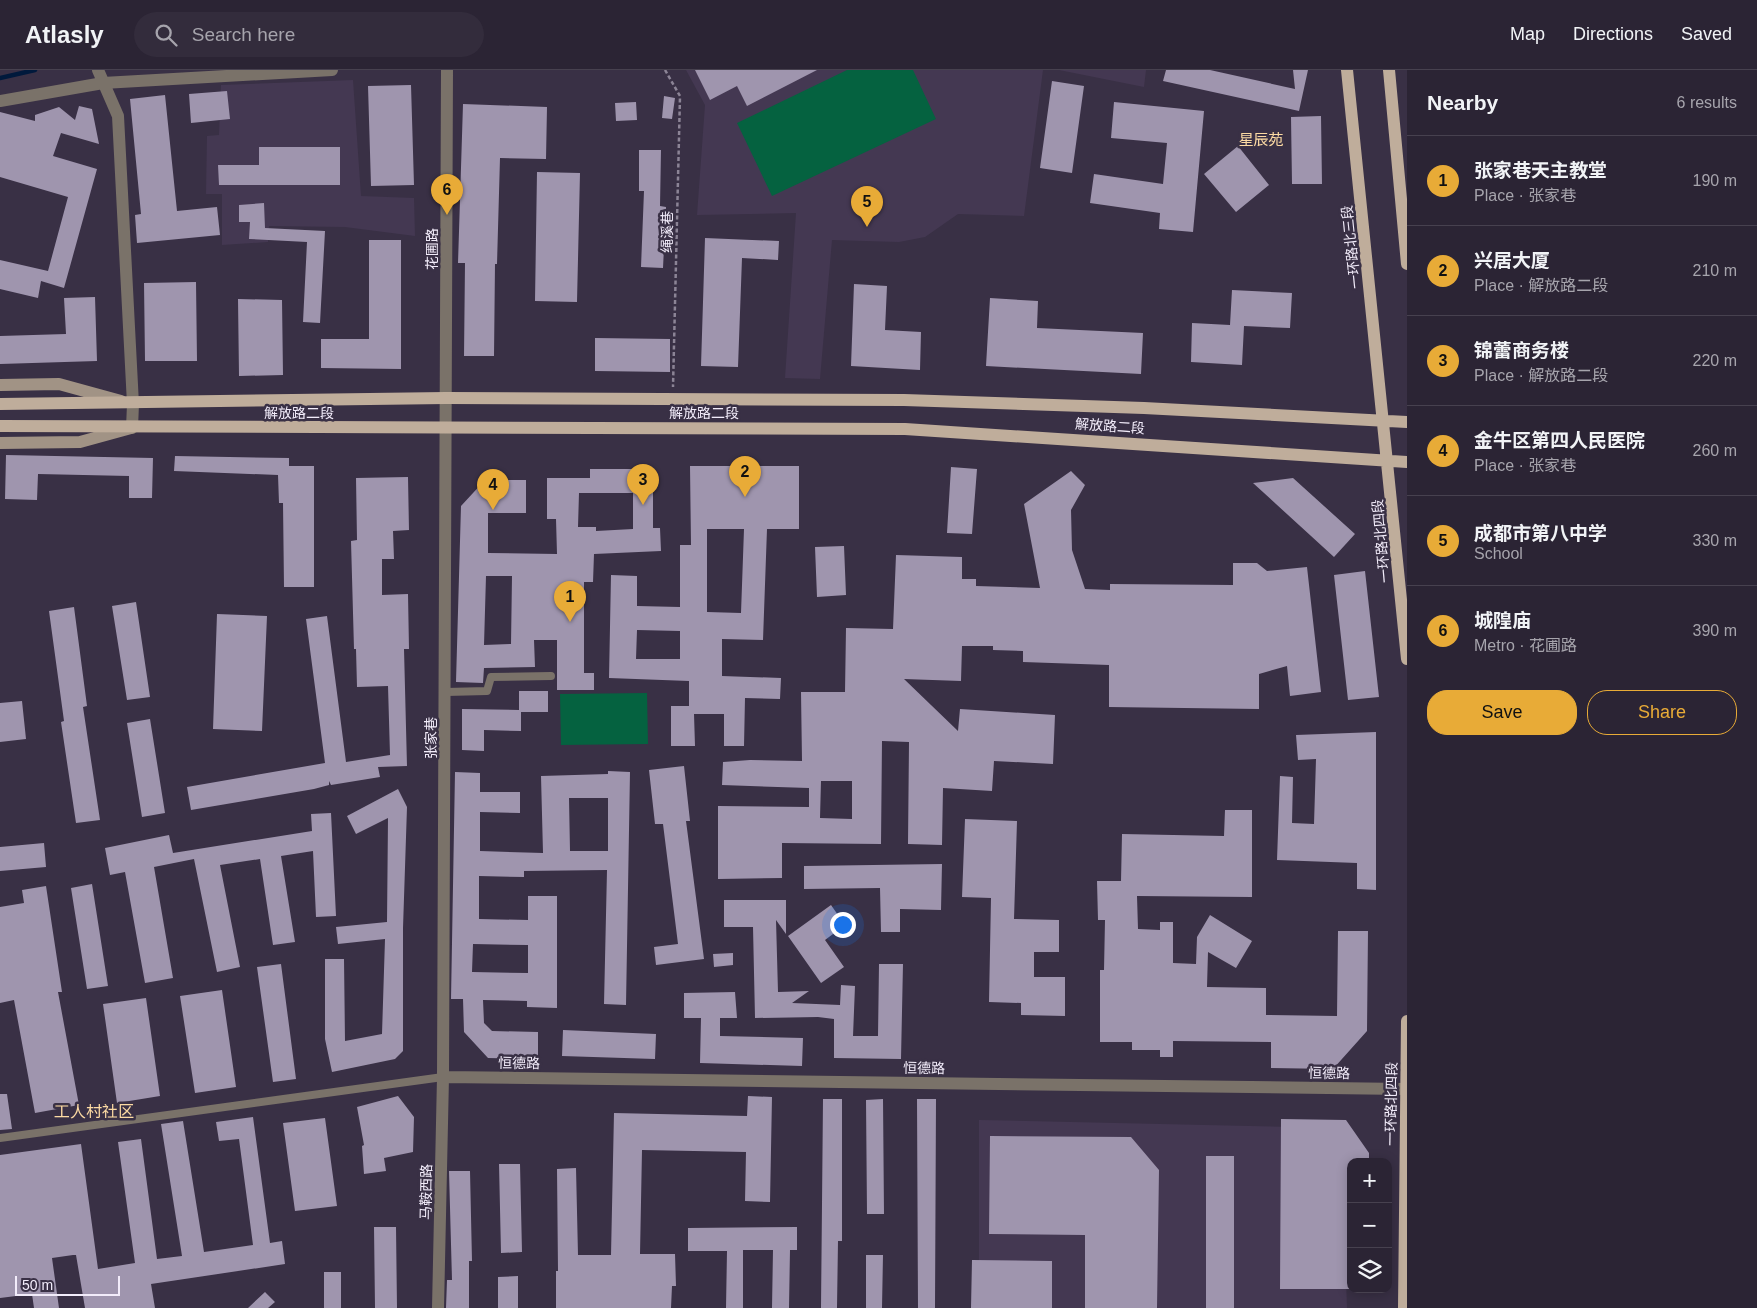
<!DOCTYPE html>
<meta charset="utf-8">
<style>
:root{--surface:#2b2434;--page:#332c3c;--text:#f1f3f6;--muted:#a6a4ac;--line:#47414f;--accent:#e8ab37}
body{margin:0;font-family:Helvetica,"Noto Sans SC",sans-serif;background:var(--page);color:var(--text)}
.controls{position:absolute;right:15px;bottom:15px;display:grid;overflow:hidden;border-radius:10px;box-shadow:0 2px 12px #0003}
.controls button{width:45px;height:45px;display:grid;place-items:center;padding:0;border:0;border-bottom:1px solid var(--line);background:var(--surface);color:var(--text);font:25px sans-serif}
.scale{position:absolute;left:15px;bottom:12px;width:105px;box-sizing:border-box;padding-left:5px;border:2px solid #f2ecfa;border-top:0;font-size:14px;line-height:18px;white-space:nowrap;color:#f2ecfa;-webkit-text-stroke:4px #393045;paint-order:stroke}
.you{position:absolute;left:842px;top:854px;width:18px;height:18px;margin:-12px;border:4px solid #fff;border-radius:50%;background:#1a73e8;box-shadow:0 0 0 8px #1a73e833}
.badge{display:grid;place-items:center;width:32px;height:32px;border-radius:50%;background:var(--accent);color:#111;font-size:16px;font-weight:700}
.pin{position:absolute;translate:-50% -41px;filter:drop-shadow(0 1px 2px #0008)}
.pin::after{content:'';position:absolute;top:26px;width:18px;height:15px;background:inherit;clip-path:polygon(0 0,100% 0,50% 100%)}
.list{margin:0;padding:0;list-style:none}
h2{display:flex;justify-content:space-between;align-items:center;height:65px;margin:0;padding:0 20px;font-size:21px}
h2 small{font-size:16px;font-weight:400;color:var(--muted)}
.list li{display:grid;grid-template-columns:32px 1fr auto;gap:15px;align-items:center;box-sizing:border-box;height:90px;padding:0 20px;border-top:1px solid var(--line)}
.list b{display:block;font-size:19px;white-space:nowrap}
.list p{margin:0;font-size:16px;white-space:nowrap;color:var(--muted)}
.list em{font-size:16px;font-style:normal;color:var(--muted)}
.actions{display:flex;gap:10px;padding:15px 20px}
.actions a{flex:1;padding:11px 0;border:1px solid var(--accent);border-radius:20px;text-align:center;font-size:18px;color:var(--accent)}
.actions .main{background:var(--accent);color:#111}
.icon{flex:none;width:28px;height:28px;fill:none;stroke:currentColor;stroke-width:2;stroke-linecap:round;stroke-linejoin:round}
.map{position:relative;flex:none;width:1407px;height:1238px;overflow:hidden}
header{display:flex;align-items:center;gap:30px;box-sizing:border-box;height:70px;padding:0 25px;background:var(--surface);border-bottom:1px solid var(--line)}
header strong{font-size:24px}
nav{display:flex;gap:28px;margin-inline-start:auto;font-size:18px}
.search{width:350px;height:45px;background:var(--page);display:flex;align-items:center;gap:12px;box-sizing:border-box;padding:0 18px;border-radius:28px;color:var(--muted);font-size:19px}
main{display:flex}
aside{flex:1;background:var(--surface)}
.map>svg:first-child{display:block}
</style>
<header>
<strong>Atlasly</strong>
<div class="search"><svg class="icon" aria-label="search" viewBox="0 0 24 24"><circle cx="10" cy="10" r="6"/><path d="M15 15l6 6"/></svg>Search here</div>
<nav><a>Map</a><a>Directions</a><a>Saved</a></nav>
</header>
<main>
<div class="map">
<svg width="1407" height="1238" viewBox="0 0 1407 1238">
<rect width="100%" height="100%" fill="#393045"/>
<path fill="#443852" d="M686,0H1043L1024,146L958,144L925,167L899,172L832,170L820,309L785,308L796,143L697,145L705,35Z
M1059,0H1146L1144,17Z
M353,10L361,126L414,128L415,166L345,157L269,156L268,172L222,175V124H206L207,66L219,65L221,15Z
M979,1050L1341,1058L1347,1238H979Z"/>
<path fill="#056240" d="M847,0H913L936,49L772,126L737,53Z
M647,623L648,674L561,675L560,624Z"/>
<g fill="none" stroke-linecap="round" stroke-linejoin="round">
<path stroke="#00193c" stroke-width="4.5" d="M0,8L35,0"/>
</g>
<path fill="#9f95ae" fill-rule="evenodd" d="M695,0H817L747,36L737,16L710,30Z
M1166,0H1210L1295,19L1293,0H1308L1299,41L1163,11Z
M1052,11L1084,16L1072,103L1040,98Z
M411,15L414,115L371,116L368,16Z
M227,21L230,49L191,53L189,24Z
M165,25L177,141L217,137L220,165L137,173L135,145L141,144L130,29Z
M664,26L675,28L672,49L662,48Z
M636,32L637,50L616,51L615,33Z
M1114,32L1204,41L1193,162L1159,159L1160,143L1090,133L1094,104L1163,114L1167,73L1111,68Z
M463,34L547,37L546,89L500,88L497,194H495L494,286H464L465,193H458Z
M79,36L92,39L99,74L61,63L53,86L97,99L64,218L41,211L38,228L0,219V190L48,201L68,127L0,107V42L35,51V45L59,37L75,50Z
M1321,46L1322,114H1292L1291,47Z
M1238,76L1269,115L1236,142L1204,104Z
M259,77H340V115H219L218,95H259Z
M639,80H661L660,136L666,137L663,198L641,197L644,121H639Z
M537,102L580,103L577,232L535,231Z
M264,133L265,158L325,161L320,253L303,252L307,172L249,169L250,152H239V135Z
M705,168L779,171L778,190L742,188L738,297L701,296Z
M369,170H401V299L321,298V269H369Z
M196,212L197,291H145L144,213Z
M854,214L887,216L885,260L921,262L920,300L851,296Z
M1232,220L1292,223L1290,258L1244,256L1242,295L1191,292L1192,253L1230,255Z
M95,227L97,291L0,294V266L66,264L64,228Z
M990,228L1038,231L1037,258L1143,263L1141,304L986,296Z
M238,229L282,230L283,305L239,306Z
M595,268L670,269V302L595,301Z
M6,385L153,388L152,428H129V406L38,404L37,430L5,429Z
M175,386L289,388V396H314V517H284L283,433H279L278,405L174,401Z
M690,396H799V459H767L763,570L722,569V606L781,608L780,629L745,628L744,676H724V644H694L695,676H671V636H689V611L609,608L611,505L637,506V536L680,537V475H691ZM707,459H744L741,543L707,542ZM637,560L680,561V589H636Z
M951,397L977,399L972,464L947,463Z
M590,399H653V458H660L661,481L594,484L593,512H584V603H594V620H557V570H534L535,597L484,598L483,613L456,612L461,436L485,410H526V443H488V483L557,484L556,449H547V408H590ZM579,423H633V459L596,461V457H578ZM486,506H512L511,574L484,575Z
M1071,401L1085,415L1071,440L1072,480L1085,519L1110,520V514L1233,515V493H1257L1267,501L1307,497L1321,622L1290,626L1287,596L1259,604V639L1109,637V595L1023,592V581L993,580V576H962L961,611L904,609L958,661L960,639L1055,645L1053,694L994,691L992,721L943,718L942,775L908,774L909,672L882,671L881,774L782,773V808L718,809V736L809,737V718L722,715L723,692L750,690L802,691L801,622H845L846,558L893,559L896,485L962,487V509H976V516L1040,518L1024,434ZM821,711H852V749L820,748Z
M408,407L409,460L393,461L394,489H382V525L408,524L409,579H404L407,696L378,697L380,707L331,715L329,711V715L314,719L191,740L187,717L325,693L306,549L327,546L346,692L390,685L388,616L357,617L356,579H354L351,471L357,470L356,408Z
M1293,408L1355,464L1334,487L1253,413Z
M844,476L846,525L817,527L815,477Z
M1365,501L1379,627L1348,630L1334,505Z
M136,532L150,627L127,630L112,536Z
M74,537L87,636L83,637L100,750L76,753L61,652L64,651L49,541Z
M217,544L267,546L262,661L213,659Z
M519,621H548V642H521V661L484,660V681L462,680V639L519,640Z
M22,631L26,669L0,672V633Z
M150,649L165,743L142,747L127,653Z
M1376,662V820L1357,819V793L1277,790L1280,706L1293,707L1292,753L1314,754L1316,689L1298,690L1296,665Z
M684,696L690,751H686L704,889L656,895L654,877L678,874L663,754H655L649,700Z
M608,701L630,702L626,935L604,934L607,800L524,801V807L479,806V849L528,850V826H557V938L527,937V931L483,930L484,953L492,961L538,962V989L488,988L464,962L463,929H451L455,702L480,703V722H520V743L480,742V781L543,783L541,706L608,704ZM569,728H608V781H570ZM473,874L528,875V903L472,902Z
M398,719L407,737L403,858V981L395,989L332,1002L325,969V889H344L345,971L382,964L385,869L338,874L336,857L387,852L388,748L356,764L347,746Z
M1225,740H1252V827L1137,826L1138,859L1160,860V852H1173V893L1196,894L1197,867L1210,845L1252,871L1236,898L1208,882L1207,917L1266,918V945L1337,946L1338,861H1368L1367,961L1333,999L1271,998V972L1173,971V987H1160V980H1132V972H1100V900H1104L1105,850H1098L1097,811H1121L1122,764L1224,766Z
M331,743L336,846L316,847L313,781L281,786L295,872L273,875L260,789L220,795L240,897L217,902L194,789L154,797L173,908L145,913L125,802L110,805L105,778L169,765L173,783L312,761L311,744Z
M965,749L1017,751L1014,849L1059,850V882H1034V907H1065V946L1021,945V933L989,932L991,828L962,827Z
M44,773L46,797L0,801V777Z
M942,794L941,840L900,839V862H881L880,818L804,819V796Z
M92,814L108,916L87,919L71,818Z
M46,816L62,922H58L79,1035L35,1043L14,930L0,933V837L24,833L22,820Z
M724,830H786V864L776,850L778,922L809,921L792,933L840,935L841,915L855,916L853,966H878L879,894H903L901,989L834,988V949L818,947L755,948L753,857H724Z
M831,835L845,855L825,870L844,897L821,913L788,866Z
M733,883V895L714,897L713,884Z
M281,894L296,1009L273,1012L257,897Z
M222,920L236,1017L195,1023L180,926Z
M735,922L737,948H720V966L803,968L802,996L700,993L701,948H684V923Z
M146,928L160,1026L117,1033L103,934Z
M563,960L656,964L655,989L562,986Z
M0,1024H7L12,1059L0,1060Z
M398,1026L414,1047L413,1082L384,1088L386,1101L364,1104L362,1076L364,1075L357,1037Z
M748,1026L772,1027L770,1132L745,1131L746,1082L642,1080L640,1184H675L676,1216H672L671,1238H556V1201H558L557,1099L576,1098L578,1185H611L614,1043L747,1046Z
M823,1029H842V1171H838L837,1238H821Z
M883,1029L884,1144H867L866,1030Z
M917,1029H936L935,1238H918Z
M253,1047L270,1173L282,1171L285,1194L151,1214L155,1238H85L76,1185H73L52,1188L59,1238H34L32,1224L0,1228V1085L81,1074L98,1199L135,1193L118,1072L141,1069L157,1189L182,1186L161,1054L183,1051L204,1182L253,1175L239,1069L219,1071L216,1052Z
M325,1048L337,1136L295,1141L283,1053Z
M1281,1049L1346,1050L1369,1083V1092H1351V1219H1280Z
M990,1066L1131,1067L1159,1100L1157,1238H1085V1165L989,1164Z
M1206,1086H1234V1238H1206Z
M499,1094H520L522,1182L501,1183Z
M449,1101H470L472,1191H469V1238H446L447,1210H452Z
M374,1157H396L397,1238H375Z
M797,1157V1180H790L789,1238H772L773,1180H743V1238H726L727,1181H688V1158Z
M866,1185H883L882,1238H866Z
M972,1190L1052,1191V1238H971Z
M324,1202H341V1238H324Z
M518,1206V1238H498V1207Z
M265,1222L275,1232L268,1238H248Z"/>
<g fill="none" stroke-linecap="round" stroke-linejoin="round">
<path stroke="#8c8496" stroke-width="2.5" stroke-dasharray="4 2.5" stroke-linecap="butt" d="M665,0L680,26L673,317"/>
<path stroke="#7a7269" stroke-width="8" d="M446,622L487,621L491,607L551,606
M0,1068L443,1007"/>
<path stroke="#7a7269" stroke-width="12" d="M98,0L118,46L133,334L132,358
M0,31L103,13L332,0
M443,1007L1405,1019
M438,1238L443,1007L447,0"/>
<path stroke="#a19385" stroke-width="12" d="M0,315L59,314L121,331
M0,373L80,372L131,358"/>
<path stroke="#bfad9b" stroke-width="12" d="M1347,0L1407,589
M1389,0L1407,194
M0,334L446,328L904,330L1144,338L1407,352
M0,356L905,359L1407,392
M1404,1238L1407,951"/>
</g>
<g text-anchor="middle" stroke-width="5" stroke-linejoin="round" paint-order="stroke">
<g font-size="14" fill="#f2ecfa" stroke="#393045">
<text transform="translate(667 162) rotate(-89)" y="5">绳溪巷</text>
<text transform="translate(1351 177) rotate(-96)" y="5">一环路北三段</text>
<text transform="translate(432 179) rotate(-90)" y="5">花圃路</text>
<text x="299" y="348">解放路二段</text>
<text x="704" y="348">解放路二段</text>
<text transform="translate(1110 356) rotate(4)" y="5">解放路二段</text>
<text transform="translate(1381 471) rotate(-95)" y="5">一环路北四段</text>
<text transform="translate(431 668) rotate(-90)" y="5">张家巷</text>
<text transform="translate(519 993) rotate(1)" y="5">恒德路</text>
<text transform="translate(924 998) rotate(1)" y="5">恒德路</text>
<text transform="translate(1329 1003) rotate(1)" y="5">恒德路</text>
<text transform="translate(1391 1034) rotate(-89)" y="5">一环路北四段</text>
<text transform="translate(426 1122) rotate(-89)" y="5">马鞍西路</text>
</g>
<g font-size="15" fill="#fcdaa3" stroke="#393045">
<text x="1261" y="75">星辰苑</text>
</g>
<g font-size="16" fill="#fcdaa3" stroke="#393045">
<text x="94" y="1047">工人村社区</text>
</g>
</g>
</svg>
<div class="controls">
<button>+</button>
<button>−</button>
<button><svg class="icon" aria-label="layers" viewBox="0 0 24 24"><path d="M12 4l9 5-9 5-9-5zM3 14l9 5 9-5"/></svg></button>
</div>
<div class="scale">50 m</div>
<div class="you"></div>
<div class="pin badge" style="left:570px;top:552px">1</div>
<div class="pin badge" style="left:745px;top:427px">2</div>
<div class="pin badge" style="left:643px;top:435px">3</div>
<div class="pin badge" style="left:493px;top:440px">4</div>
<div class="pin badge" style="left:867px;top:157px">5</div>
<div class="pin badge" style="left:447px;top:145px">6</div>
</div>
<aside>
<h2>Nearby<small>6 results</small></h2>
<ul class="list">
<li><span class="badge">1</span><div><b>张家巷天主教堂</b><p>Place · 张家巷</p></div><em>190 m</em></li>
<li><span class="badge">2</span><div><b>兴居大厦</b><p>Place · 解放路二段</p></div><em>210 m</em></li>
<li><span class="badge">3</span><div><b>锦蕾商务楼</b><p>Place · 解放路二段</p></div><em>220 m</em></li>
<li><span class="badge">4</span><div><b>金牛区第四人民医院</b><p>Place · 张家巷</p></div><em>260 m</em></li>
<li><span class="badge">5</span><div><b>成都市第八中学</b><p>School</p></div><em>330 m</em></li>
<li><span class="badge">6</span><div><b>城隍庙</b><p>Metro · 花圃路</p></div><em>390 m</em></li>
</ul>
<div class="actions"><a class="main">Save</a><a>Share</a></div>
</aside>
</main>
